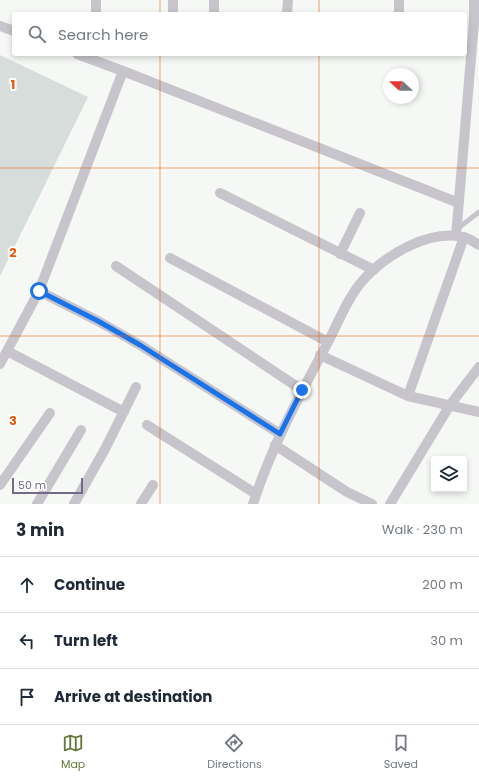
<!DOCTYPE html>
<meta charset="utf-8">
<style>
:root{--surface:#fff;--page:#f6f6f7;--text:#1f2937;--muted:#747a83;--line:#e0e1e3;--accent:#647638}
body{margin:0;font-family:Poppins,sans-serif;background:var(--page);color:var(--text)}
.controls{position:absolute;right:12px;bottom:12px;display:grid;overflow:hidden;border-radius:4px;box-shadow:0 2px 6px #0003}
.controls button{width:36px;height:36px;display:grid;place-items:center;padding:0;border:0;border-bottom:1px solid var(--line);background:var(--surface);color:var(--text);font:20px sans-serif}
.compass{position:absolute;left:383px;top:68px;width:36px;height:36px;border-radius:50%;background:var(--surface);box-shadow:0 2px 6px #0003;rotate:291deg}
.scale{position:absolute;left:12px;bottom:10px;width:71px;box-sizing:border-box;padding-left:4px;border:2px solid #756a85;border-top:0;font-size:11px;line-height:14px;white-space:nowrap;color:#756a85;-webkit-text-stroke:3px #fff;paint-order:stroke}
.stop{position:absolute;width:12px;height:12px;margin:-9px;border:3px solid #1a73e8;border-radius:50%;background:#fff}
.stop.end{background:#1a73e8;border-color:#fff;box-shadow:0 1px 4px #0008}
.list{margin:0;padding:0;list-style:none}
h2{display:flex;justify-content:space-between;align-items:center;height:52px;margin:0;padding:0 16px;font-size:17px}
h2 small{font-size:13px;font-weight:400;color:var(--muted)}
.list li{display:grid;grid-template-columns:26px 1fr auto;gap:12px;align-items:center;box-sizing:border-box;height:56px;padding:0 16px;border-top:1px solid var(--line)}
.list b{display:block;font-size:15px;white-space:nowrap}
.list em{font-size:13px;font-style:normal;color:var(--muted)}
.icon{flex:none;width:22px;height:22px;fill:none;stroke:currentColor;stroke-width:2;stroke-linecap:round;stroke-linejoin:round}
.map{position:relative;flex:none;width:479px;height:504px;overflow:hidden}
.search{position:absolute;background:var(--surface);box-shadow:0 2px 6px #0003;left:12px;right:12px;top:12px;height:44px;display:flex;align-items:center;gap:10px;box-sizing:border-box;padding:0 14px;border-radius:4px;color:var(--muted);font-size:15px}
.sheet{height:220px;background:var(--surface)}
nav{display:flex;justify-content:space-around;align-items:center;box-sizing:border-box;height:56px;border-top:1px solid var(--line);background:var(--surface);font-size:11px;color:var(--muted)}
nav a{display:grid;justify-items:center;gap:2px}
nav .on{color:var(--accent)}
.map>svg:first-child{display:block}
</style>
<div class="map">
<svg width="479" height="504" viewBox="0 0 479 504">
<rect width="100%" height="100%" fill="#f6f8f6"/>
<path fill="#d6ddda" d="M0,55L88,97L0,276Z"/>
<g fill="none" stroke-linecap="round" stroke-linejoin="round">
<path stroke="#c7c4cb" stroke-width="5" d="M457,229L479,212"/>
<path stroke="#c7c4cb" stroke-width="10" d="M173,0V14
M96,14V0
M214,14V0
M287,14L288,0
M399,14V0
M0,26L14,31
M123,71L459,203
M220,193L374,270
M456,236L474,22V0
M340,254L360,213
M170,258L328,342
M116,266L302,390
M39,291L98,321L140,345L280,434
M7,351L124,412
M320,355L408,396L479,412
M0,364L39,291L123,71L77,54
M408,396L464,237
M147,425L256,494
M275,445L347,492L372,504
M0,485L50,413
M37,504L81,430
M74,504L105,449L136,387
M141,504L153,485
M253,504C271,447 300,395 328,342C339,321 348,297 364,279C386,255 429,229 463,237C469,238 474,242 479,245
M390,504L450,405L479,367"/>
</g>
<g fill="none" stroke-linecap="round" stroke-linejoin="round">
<path stroke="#1a73e8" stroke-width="5" d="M39,291L98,321L140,345L280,434L302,390"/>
</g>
<path fill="none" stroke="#e8590c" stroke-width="1" stroke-opacity="0.55" d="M160,0V14M319,0V14M160,54V504M319,54V504M0,168H479M0,336H479"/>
<g font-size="13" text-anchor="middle" font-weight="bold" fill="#e8590c" stroke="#fff" stroke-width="4" stroke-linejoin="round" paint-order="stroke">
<text x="13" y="89">1</text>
<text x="13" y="257">2</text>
<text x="13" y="425">3</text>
</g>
</svg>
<div class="controls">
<button><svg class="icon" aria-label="layers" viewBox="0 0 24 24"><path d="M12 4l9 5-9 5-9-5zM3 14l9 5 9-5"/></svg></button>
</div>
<svg class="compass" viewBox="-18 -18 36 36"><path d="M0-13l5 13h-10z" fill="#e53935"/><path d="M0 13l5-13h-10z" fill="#747a83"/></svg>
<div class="scale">50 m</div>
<div class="stop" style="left:39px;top:291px"></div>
<div class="stop end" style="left:302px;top:390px"></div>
<div class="search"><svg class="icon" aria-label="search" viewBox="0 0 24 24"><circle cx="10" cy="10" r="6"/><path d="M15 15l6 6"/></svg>Search here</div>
</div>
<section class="sheet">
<h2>3 min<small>Walk · 230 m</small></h2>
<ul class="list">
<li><svg class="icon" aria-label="ahead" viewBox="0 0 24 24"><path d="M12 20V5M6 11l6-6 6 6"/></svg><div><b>Continue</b></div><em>200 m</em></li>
<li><svg class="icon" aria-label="left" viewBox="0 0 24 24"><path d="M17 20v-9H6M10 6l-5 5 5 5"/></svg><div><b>Turn left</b></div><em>30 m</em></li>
<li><svg class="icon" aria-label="arrive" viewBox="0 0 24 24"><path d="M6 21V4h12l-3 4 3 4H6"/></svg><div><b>Arrive at destination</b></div></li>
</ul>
</section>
<nav>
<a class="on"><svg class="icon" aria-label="map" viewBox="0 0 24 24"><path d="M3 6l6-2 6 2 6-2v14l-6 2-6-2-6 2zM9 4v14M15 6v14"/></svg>Map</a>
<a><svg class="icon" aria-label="directions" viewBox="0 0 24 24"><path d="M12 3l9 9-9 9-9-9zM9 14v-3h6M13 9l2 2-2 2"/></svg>Directions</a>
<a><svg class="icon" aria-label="saved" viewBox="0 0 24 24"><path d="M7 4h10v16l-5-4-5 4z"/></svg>Saved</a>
</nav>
